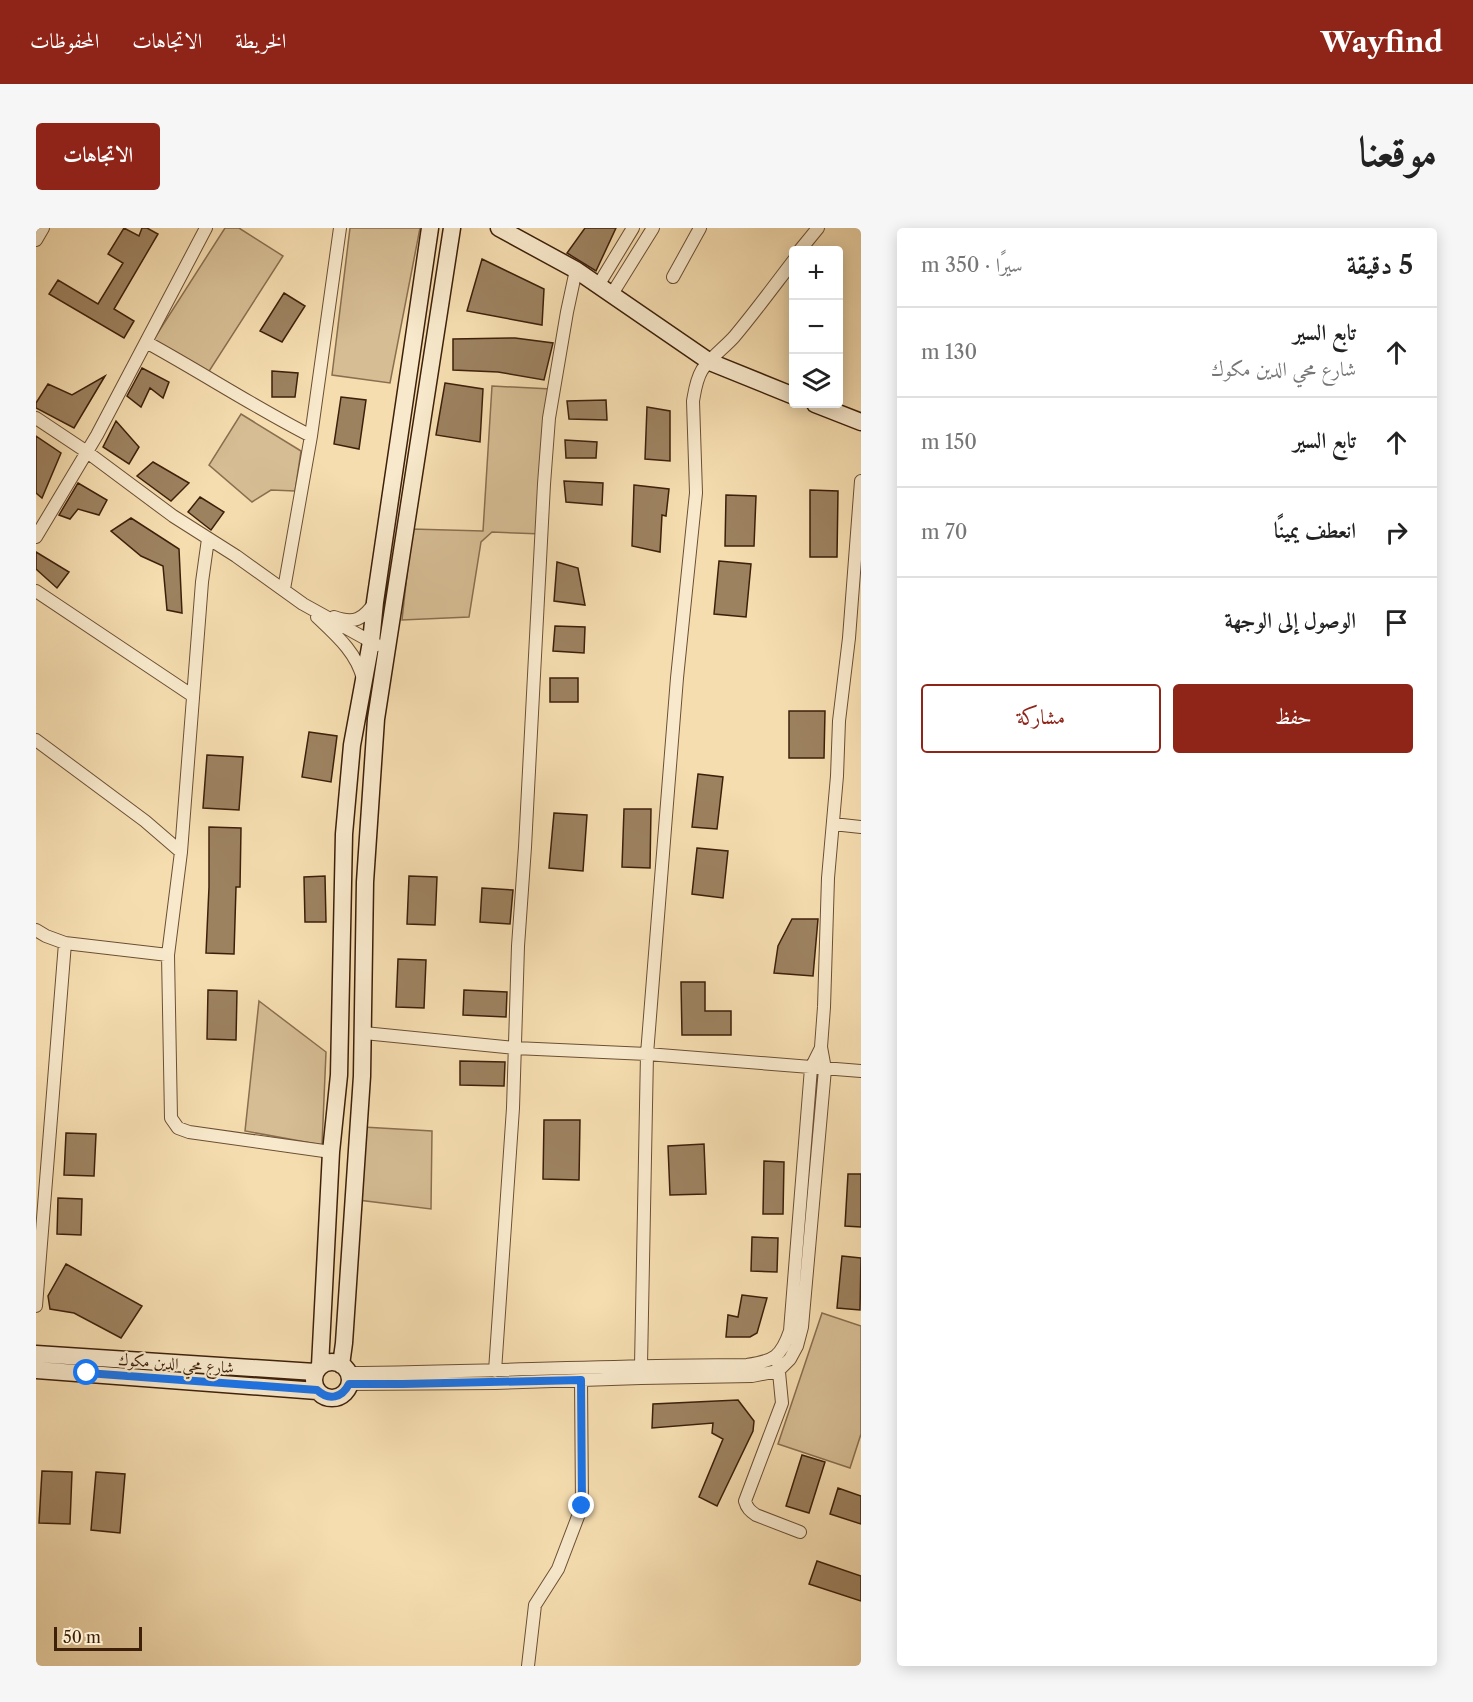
<!DOCTYPE html>
<html lang="ar">
<meta charset="utf-8">
<style>
:root{--surface:#fff;--page:#f6f6f6;--text:#222;--muted:#767676;--line:#e0e0e0;--accent:#8f2418}
body{margin:0;font-family:"Libre Caslon Text",Amiri,serif;background:var(--page);color:var(--text);direction:rtl}
.controls{position:absolute;right:18px;top:18px;display:grid;overflow:hidden;border-radius:6px;box-shadow:0 3px 15px #0003}
.controls button{width:54px;height:54px;display:grid;place-items:center;padding:0;border:0;border-bottom:2px solid var(--line);background:var(--surface);color:var(--text);font:30px sans-serif}
.scale{position:absolute;left:18px;bottom:15px;width:88px;box-sizing:border-box;padding-left:6px;border:3px solid #3e200a;border-top:0;font-size:16px;line-height:21px;white-space:nowrap;color:#3e200a;-webkit-text-stroke:4px #f8e9cc;paint-order:stroke}
.stop{position:absolute;width:18px;height:18px;margin:-14px;border:4px solid #1a73e8;border-radius:50%;background:#fff}
.stop.end{background:#1a73e8;border-color:#fff;box-shadow:0 2px 6px #0008}
.list{margin:0;padding:0;list-style:none}
h2{display:flex;justify-content:space-between;align-items:center;height:78px;margin:0;padding:0 24px;font-size:26px}
h2 small{font-size:20px;font-weight:400;color:var(--muted)}
.list li{display:grid;grid-template-columns:39px 1fr auto;gap:18px;align-items:center;box-sizing:border-box;height:90px;padding:0 24px;border-top:2px solid var(--line)}
.list b{display:block;font-size:22px;white-space:nowrap}
.list p{margin:0;font-size:20px;white-space:nowrap;color:var(--muted)}
.list em{font-size:20px;font-style:normal;color:var(--muted)}
.actions{display:flex;gap:12px;padding:18px 24px}
.actions a{flex:1;padding:14px 0;border:2px solid var(--accent);border-radius:6px;text-align:center;font-size:21px;color:var(--accent)}
.actions .main{background:var(--accent);color:#fff}
.icon{flex:none;width:33px;height:33px;fill:none;stroke:currentColor;stroke-width:2;stroke-linecap:round;stroke-linejoin:round}
.map{position:relative;flex:none;width:825px;height:1438px;overflow:hidden;direction:ltr;border-radius:6px}
header{display:flex;align-items:center;gap:36px;box-sizing:border-box;height:84px;padding:0 30px;background:var(--accent);color:#fff}
header strong{font-size:28px}
nav{display:flex;gap:33px;margin-inline-start:auto;font-size:21px}
.intro{display:flex;align-items:center;justify-content:space-between;box-sizing:border-box;height:144px;padding:0 36px}
h1{margin:0;font-size:42px}
.button{padding:15px 27px;border-radius:6px;background:var(--accent);color:#fff;font-size:21px;font-weight:700}
main{display:flex;gap:36px;padding:0 36px}
aside{flex:1;background:var(--surface);border-radius:6px;box-shadow:0 3px 15px #0003}
.map>svg:first-child{display:block}
</style>
<header>
<strong>Wayfind</strong>
<nav><a>الخريطة</a><a>الاتجاهات</a><a>المحفوظات</a></nav>
</header>
<div class="intro"><h1>موقعنا</h1><a class="button">الاتجاهات</a></div>
<main>
<aside>
<h2>5 دقيقة<small>سيرًا · 350 m</small></h2>
<ul class="list">
<li><svg class="icon" aria-label="ahead" viewBox="0 0 24 24"><path d="M12 20V5M6 11l6-6 6 6"/></svg><div><b>تابع السير</b><p>شارع محي الدين مكوك</p></div><em>130 m</em></li>
<li><svg class="icon" aria-label="ahead" viewBox="0 0 24 24"><path d="M12 20V5M6 11l6-6 6 6"/></svg><div><b>تابع السير</b></div><em>150 m</em></li>
<li><svg class="icon" aria-label="right" viewBox="0 0 24 24"><path d="M7 20v-9h11M14 6l5 5-5 5"/></svg><div><b>انعطف يمينًا</b></div><em>70 m</em></li>
<li><svg class="icon" aria-label="arrive" viewBox="0 0 24 24"><path d="M6 21V4h12l-3 4 3 4H6"/></svg><div><b>الوصول إلى الوجهة</b></div></li>
</ul>
<div class="actions"><a class="main">حفظ</a><a>مشاركة</a></div>
</aside>
<div class="map">
<svg width="825" height="1438" viewBox="0 0 825 1438">
<rect width="100%" height="100%" fill="#f5ddb0"/>
<filter id="stains"><feTurbulence type="fractalNoise" baseFrequency=".00333" numOctaves="4"/><feColorMatrix values="0 0 0 0 .2 0 0 0 0 .09 0 0 0 0 .02 0 0 0 .5 -.17"/></filter>
<radialGradient id="worn" r=".72"><stop offset=".6" stop-color="#630" stop-opacity="0"/><stop offset="1" stop-color="#630" stop-opacity=".3"/></radialGradient>
<path fill="#d6bd94" stroke="#8a6e4f" stroke-width="1.5" d="M189,0H203L247,28L170,148L116,114Z
M314,0H384L354,155L296,147Z
M456,158L515,161L506,306L456,304L445,314L433,389L366,392L376,301L447,303Z
M205,186L265,223L259,263L235,262L216,274L173,237Z
M223,773L290,824L286,917L209,903Z
M327,899L396,903L395,981L322,972Z
M786,1085L825,1098V1206L814,1240L742,1216Z"/>
<path fill="#9d8260" stroke="#3e200a" stroke-width="1.5" d="M88,0L103,8L106,0H111L122,6L78,81L98,93L88,110L13,66L22,52L62,76L87,35L72,26Z
M549,0H580L560,43L531,25Z
M446,31L508,61L506,97L431,83Z
M248,65L269,78L246,114L224,103Z
M479,110L517,115L508,152L462,144L417,142V111Z
M106,140L133,154L127,170L114,160L105,179L91,168Z
M236,143L262,145L259,169H236Z
M69,148L38,200L0,180V175L12,156L36,167Z
M409,155L447,161L444,214L400,207Z
M305,169L330,172L323,221L298,216Z
M570,172L571,192L533,191L531,173Z
M611,179L634,183V233L609,231Z
M80,193L103,219L93,236L67,219Z
M0,208L25,225L6,270L0,265Z
M529,212L561,214L560,230H530Z
M117,234L153,255L135,273L101,248Z
M528,253L567,255L566,277L530,274Z
M42,255L71,272L63,287L42,281L34,291L23,287Z
M598,257L633,261L630,288L626,287L624,324L596,318Z
M774,262L802,263L801,329H774Z
M690,267L720,268L718,318H689Z
M164,269L188,284L175,302L152,284Z
M95,290L143,321L146,385L131,382L127,338L105,328L75,303Z
M0,324L33,344L21,360L0,341Z
M683,333L715,336L710,389L678,386Z
M521,334L542,340L549,377L518,373Z
M519,398L549,399L548,425L517,423Z
M514,450H542V474H514Z
M753,483H789L788,530H753Z
M273,504L301,508L295,554L266,549Z
M171,527L207,529L203,582L167,580Z
M662,546L687,549L681,601L656,599Z
M588,581H615L614,640L586,639Z
M518,585L551,587L547,643L513,640Z
M173,599L205,600L204,659H200L198,726L170,725L173,659Z
M661,620L692,623L687,670L656,666Z
M289,648L290,694H269L268,649Z
M373,648L401,649L399,697L371,696Z
M446,660L477,662L474,696L444,694Z
M756,691H782L777,748L738,745L742,718Z
M362,731L390,732L388,780L360,779Z
M645,754H669V783H695V807H646Z
M172,762L201,763L200,812L171,811Z
M428,762L471,764L470,789L427,787Z
M424,833L469,834L468,858L424,857Z
M508,892H544L543,952L507,951Z
M30,905L60,906L58,948L28,947Z
M668,916L670,966L634,967L632,918Z
M728,933L748,934L747,986H727Z
M812,946H825V999L809,998Z
M22,970L46,971L45,1007L21,1006Z
M716,1009L742,1010L741,1044L715,1043Z
M806,1028L825,1030L824,1082L801,1080Z
M30,1036L106,1078L85,1110L38,1085L14,1081L12,1068Z
M706,1067L731,1070L721,1105L714,1109H690L692,1087L702,1089Z
M702,1172L718,1193L717,1203L681,1278L663,1269L687,1211L676,1205L677,1195L616,1200L617,1176Z
M766,1227L789,1234L773,1285L750,1278Z
M6,1243L36,1244L34,1296L3,1295Z
M60,1244L89,1246L84,1305L55,1302Z
M802,1260L825,1268V1296L794,1286Z
M781,1333L825,1348V1373L773,1356Z"/>
<g fill="none" stroke-linecap="round" stroke-linejoin="round">
<g stroke="#6c4f34" stroke-width="14">
<path id="street" d="M0,12L7,0
M764,22L782,0
M637,49L664,0
M563,56L597,0
M576,66L617,0
M110,114C165,144 218,179 275,208
M0,190L51,224L137,288L200,328L267,376L341,417
M0,309L61,207L170,0
M172,311L166,354L145,624L132,727L135,890L142,900L153,904L295,924
M248,361L275,208L304,0
M0,363L157,468
M281,389C300,407 321,425 327,451
M298,389C318,396 327,392 339,374
M0,512L109,593L145,624
M797,596L825,599
M0,702L10,708L29,715L132,727
M328,805L479,820L611,826L825,843
M0,1078L29,715
M742,1134L746,1175L709,1273C711,1280 714,1283 720,1287L764,1304
M605,1137L611,826L641,450L660,265L657,173C659,162 660,152 666,142C674,130 688,120 698,109C719,84 738,58 758,32
M459,1143L477,880L482,718L489,619L508,256L513,190L531,84L540,42
M312,1145C445,1144 578,1137 711,1137C738,1133 745,1129 754,1103L775,840L785,820
M313,1156L459,1155L605,1150L716,1148L742,1143L754,1131L761,1118L766,1099L789,841L785,819L788,779L792,650L801,548L803,493L813,410L825,253
M492,1438L499,1377L522,1341L546,1278L545,1152"/>
</g>
<g stroke="#3e200a" stroke-width="19">
<path id="secondary" d="M463,0L540,42L674,134L758,168
M779,176L825,194
M0,1126L279,1144
M278 1152a18 18 0 1 1 36 0a18 18 0 1 1-36 0Z
M305,1137L308,1115L326,848L329,654L340,491L416,0
M284,1138L295,924L303,847L308,606L316,517L335,414L339,374L394,0
M0,1142L281,1163"/>
</g>
<use href="#street" stroke="#f8e9cc" stroke-width="12"/>
<use href="#secondary" stroke="#f8e9cc" stroke-width="16"/>
</g>
<g fill="none" stroke-linecap="round" stroke-linejoin="round">
<path stroke="#1a73e8" stroke-width="8" d="M51,1145L281,1162C293,1173 306,1170 313,1156H367L545,1152L546,1278"/>
</g>
<g text-anchor="middle" stroke-width="4.5" stroke-linejoin="round" paint-order="stroke">
<g font-size="16" fill="#3e200a" stroke="#f8e9cc">
<text transform="translate(140 1135) rotate(4)" y="6">شارع محي الدين مكوك</text>
</g>
</g>
<rect width="100%" height="100%" filter="url(#stains)"/>
<rect width="100%" height="100%" fill="url(#worn)"/>
</svg>
<div class="controls">
<button>+</button>
<button>−</button>
<button><svg class="icon" aria-label="layers" viewBox="0 0 24 24"><path d="M12 4l9 5-9 5-9-5zM3 14l9 5 9-5"/></svg></button>
</div>
<div class="scale">50 m</div>
<div class="stop" style="left:51px;top:1145px"></div>
<div class="stop end" style="left:546px;top:1278px"></div>
</div>
</main>
